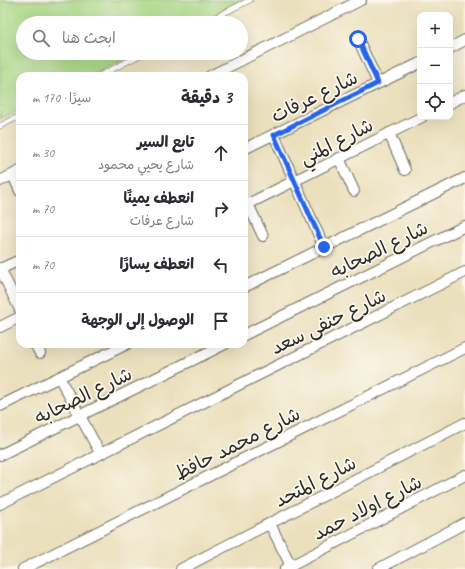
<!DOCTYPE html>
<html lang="ar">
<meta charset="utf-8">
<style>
:root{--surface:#fff;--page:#f2f2f3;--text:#2b2b33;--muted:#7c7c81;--line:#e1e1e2}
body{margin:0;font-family:Caveat,"Playpen Sans Arabic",sans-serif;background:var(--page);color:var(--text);direction:rtl}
.controls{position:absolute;right:12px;top:12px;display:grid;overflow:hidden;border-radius:8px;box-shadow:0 4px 16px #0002}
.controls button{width:36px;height:36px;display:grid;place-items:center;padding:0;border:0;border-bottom:1px solid var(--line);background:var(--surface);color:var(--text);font:20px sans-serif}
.stop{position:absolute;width:12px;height:12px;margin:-9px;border:3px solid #2563eb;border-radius:50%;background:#fff}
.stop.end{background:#2563eb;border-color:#fff;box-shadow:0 1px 4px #0008}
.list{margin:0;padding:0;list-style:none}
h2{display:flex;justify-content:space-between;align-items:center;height:52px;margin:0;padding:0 16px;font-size:17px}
h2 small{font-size:13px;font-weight:400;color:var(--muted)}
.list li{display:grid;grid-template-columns:26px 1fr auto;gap:12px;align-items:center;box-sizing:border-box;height:56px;padding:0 16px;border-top:1px solid var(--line)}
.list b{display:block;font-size:15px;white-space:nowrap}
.list p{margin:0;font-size:13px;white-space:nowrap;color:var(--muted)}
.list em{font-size:13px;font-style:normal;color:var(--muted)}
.icon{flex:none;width:22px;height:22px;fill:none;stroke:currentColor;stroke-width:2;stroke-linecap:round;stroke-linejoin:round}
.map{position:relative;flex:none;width:465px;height:569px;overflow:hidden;direction:ltr}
.search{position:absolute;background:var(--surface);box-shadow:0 4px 16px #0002;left:16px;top:16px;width:232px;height:44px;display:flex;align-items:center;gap:10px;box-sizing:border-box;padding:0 14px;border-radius:22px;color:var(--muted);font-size:15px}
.panel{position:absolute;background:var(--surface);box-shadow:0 4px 16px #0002;left:16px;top:72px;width:232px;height:276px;border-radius:12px;direction:rtl}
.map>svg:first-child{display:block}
</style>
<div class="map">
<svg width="465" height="569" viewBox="0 0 465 569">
<rect width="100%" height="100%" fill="#fbf7ec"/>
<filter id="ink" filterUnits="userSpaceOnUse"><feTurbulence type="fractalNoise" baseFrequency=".025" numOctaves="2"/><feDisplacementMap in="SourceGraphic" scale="8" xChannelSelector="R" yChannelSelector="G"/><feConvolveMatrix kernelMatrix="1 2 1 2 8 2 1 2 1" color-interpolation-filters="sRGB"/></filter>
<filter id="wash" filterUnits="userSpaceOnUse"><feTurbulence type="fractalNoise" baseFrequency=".012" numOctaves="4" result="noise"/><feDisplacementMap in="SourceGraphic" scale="16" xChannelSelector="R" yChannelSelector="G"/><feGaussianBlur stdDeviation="0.9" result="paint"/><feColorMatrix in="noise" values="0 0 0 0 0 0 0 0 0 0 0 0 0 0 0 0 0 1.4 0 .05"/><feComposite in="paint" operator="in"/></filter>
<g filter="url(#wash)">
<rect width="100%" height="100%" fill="#ebe0bd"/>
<path fill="#a8d887" stroke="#6a8259" d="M0,0H248L200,23H23V53H138L90,76H20V110L0,119Z"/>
</g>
<g filter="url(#ink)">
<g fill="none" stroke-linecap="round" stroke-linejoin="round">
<g stroke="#6e6a5e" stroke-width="6">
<path id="lane" d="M204,23L250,0
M99,76L144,53
M0,126L20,116"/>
</g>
<g stroke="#6e6a5e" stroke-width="12">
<path id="street" d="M358,39L378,83
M450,48L465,40
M210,76L361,0
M450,103L465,95
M389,133L405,170
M274,135L324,247
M244,149L420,63
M339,158L354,191
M13,175L20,191
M0,181L20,171
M248,204L263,236
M244,206L422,117
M0,268L20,310
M0,269L20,260
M244,287L465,178
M0,327L20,317
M244,335L465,226
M35,344L40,353
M59,377L100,453
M0,406L127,344
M0,455L225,344
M0,504L465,272
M270,524L291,566
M23,569L465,348
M181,569L465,423
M285,569L465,475
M378,569L465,523"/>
</g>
<use href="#lane" stroke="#fff" stroke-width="5"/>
<use href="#street" stroke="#fff" stroke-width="10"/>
</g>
</g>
<g fill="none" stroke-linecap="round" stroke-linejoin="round" filter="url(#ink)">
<path stroke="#2563eb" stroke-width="5" d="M324,247L274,135L378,83L358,39"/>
</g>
<g text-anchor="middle" stroke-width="3.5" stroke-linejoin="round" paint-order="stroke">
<g font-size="19" fill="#2b2b2b" stroke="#fbf7ec">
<text transform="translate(314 96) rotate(-26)" y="7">شارع عرفات</text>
<text transform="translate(336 141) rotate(-27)" y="7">شارع المني</text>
<text transform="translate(379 249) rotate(-26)" y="7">شارع الصحابه</text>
<text transform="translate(328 321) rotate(-26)" y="7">شارع حنفى سعد</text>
<text transform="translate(83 395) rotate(-26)" y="7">شارع الصحابه</text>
<text transform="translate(237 443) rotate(-27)" y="7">شارع محمد حافظ</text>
<text transform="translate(315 481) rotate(-27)" y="7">شارع المتحد</text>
<text transform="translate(367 507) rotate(-27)" y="7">شارع اولاد حمد</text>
</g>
</g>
</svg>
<div class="controls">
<button>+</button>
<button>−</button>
<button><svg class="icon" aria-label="locate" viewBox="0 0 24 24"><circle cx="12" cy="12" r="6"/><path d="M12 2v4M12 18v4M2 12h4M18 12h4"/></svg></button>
</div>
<div class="stop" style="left:358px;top:39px"></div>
<div class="stop end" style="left:324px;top:247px"></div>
<div class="search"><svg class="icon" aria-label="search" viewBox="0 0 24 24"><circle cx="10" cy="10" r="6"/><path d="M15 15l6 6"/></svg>ابحث هنا</div>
<section class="panel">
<h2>3 دقيقة<small>سيرًا · 170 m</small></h2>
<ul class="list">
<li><svg class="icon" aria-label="ahead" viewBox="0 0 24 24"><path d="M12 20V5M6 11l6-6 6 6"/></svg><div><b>تابع السير</b><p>شارع يحيي محمود</p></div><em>30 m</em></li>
<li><svg class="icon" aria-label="right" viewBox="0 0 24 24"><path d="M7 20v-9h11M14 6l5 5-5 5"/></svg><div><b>انعطف يمينًا</b><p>شارع عرفات</p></div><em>70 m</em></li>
<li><svg class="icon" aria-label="left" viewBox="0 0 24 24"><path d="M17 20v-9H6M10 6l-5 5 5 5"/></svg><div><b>انعطف يسارًا</b></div><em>70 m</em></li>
<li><svg class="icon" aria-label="arrive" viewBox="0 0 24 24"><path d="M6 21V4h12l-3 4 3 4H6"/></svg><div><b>الوصول إلى الوجهة</b></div></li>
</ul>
</section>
</div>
